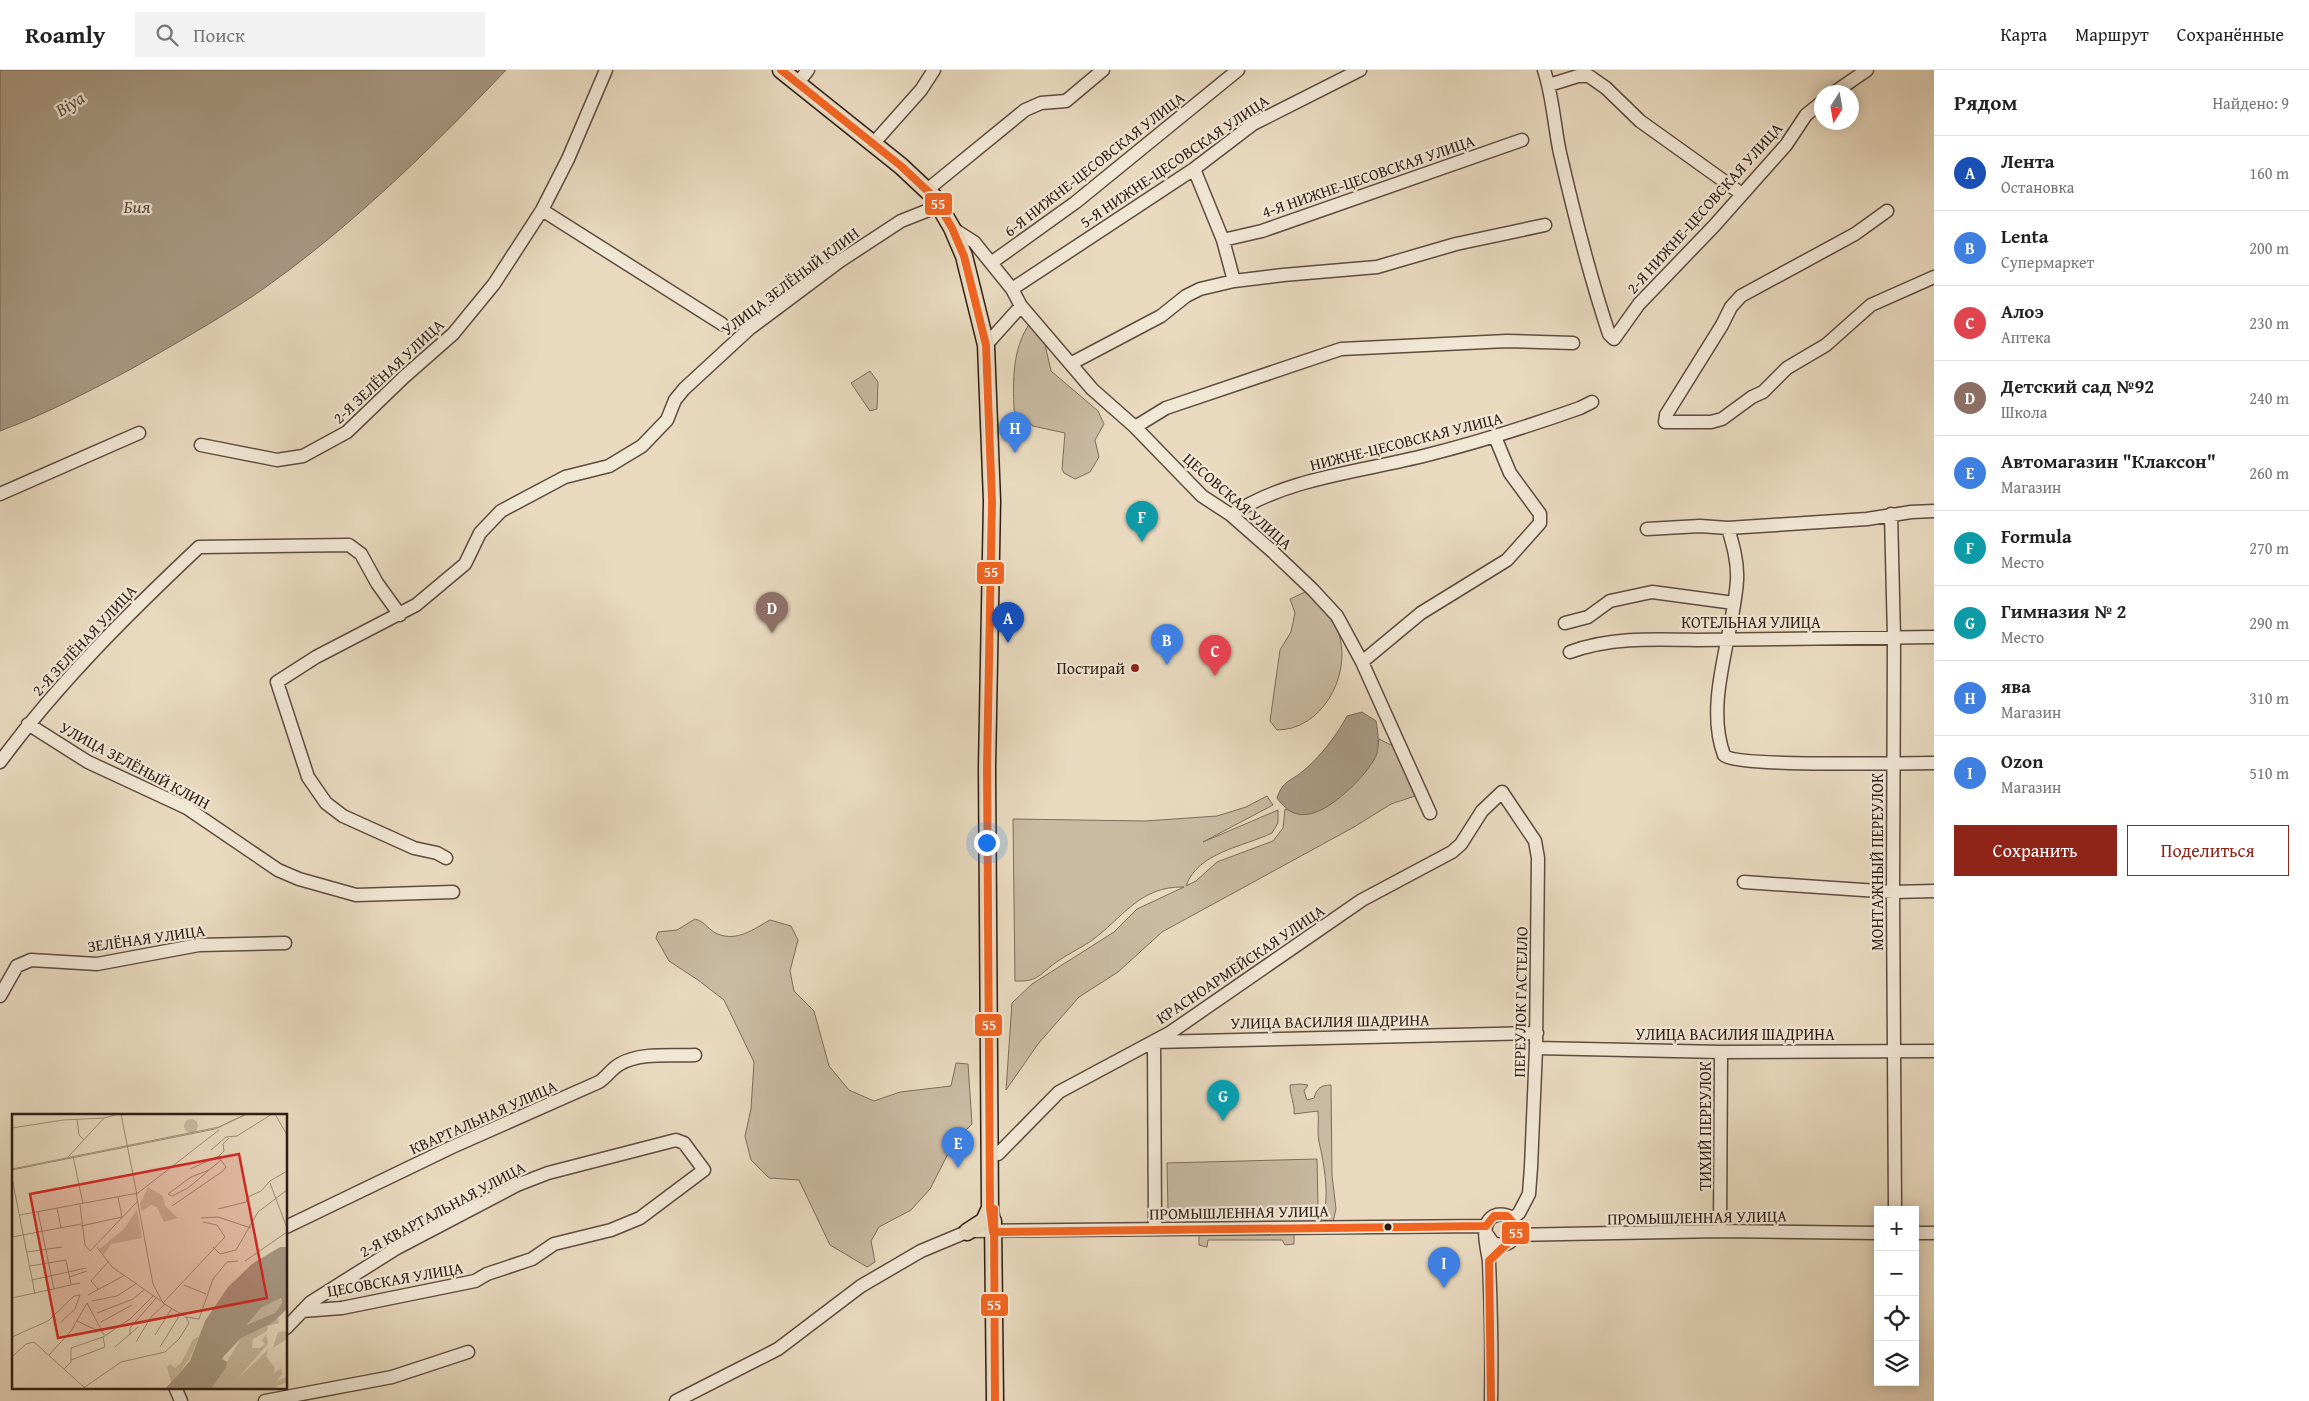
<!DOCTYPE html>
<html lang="ru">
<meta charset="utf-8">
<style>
:root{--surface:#fff;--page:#f2f2f2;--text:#222;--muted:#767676;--line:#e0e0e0;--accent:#8f2418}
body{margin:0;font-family:"Gentium Book Plus",serif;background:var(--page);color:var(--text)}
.controls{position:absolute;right:15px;bottom:15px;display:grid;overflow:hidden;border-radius:0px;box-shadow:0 2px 12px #0003}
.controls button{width:45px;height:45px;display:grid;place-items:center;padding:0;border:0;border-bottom:1px solid var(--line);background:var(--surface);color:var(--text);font:25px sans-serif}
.compass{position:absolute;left:1814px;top:15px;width:45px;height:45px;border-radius:50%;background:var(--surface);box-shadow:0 2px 12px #0003;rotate:191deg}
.you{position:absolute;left:986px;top:772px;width:18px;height:18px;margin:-12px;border:4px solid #fff;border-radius:50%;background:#1a73e8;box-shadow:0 0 0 8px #1a73e833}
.badge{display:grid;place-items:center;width:32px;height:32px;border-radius:50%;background:var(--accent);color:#fff;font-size:16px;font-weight:700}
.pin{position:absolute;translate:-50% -41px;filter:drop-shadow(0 1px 2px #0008)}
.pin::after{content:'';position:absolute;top:26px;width:18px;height:15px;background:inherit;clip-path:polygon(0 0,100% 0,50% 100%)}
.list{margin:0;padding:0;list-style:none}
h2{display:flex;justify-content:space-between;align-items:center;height:65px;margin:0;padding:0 20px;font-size:21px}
h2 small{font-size:16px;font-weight:400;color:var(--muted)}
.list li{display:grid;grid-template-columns:32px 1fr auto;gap:15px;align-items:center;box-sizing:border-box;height:75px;padding:0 20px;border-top:1px solid var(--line)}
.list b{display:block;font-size:19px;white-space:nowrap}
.list p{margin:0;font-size:16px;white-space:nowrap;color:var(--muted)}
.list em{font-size:16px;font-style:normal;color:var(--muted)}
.actions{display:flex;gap:10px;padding:15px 20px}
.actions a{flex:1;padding:11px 0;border:1px solid var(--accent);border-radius:0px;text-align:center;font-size:18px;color:var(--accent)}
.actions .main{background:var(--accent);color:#fff}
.icon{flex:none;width:28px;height:28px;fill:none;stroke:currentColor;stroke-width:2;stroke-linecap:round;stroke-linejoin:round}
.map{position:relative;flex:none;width:1934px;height:1331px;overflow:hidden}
header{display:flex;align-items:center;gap:30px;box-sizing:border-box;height:70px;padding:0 25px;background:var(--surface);border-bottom:1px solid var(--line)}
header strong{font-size:24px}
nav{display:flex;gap:28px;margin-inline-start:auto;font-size:18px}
.search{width:350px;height:45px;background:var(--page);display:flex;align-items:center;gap:12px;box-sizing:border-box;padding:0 18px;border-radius:0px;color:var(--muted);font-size:19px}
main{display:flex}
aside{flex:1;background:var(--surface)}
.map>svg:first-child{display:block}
</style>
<header>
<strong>Roamly</strong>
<div class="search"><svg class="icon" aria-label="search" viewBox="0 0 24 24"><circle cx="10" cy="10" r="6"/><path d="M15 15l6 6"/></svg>Поиск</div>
<nav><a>Карта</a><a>Маршрут</a><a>Сохранённые</a></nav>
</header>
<main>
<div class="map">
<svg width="1934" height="1331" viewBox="0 0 1934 1331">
<rect width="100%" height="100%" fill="#e9dabf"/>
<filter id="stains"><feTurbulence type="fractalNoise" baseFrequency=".004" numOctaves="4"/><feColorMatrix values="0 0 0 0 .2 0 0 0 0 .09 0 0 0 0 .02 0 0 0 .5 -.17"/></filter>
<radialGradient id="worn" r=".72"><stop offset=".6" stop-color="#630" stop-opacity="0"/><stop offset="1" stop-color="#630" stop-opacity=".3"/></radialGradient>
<path fill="#c9baa2" stroke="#7c6c5c" d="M1030,253L1044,270L1051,301L1098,341L1104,354L1095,370L1099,387L1090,402L1075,409L1064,403L1062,399L1065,363L1033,356L1014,341C1013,310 1012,279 1030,253Z
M870,301L878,312L877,339L870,341L851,313Z
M1305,522C1317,534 1336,551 1340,568C1350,608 1321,660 1277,660L1270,651L1280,580L1291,562L1295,543L1290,529Z
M1379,669L1393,676L1415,726L1391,734L1354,757L1162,862L1118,902L1079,927L1038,974L1006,1020L1012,933L1032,914L1114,862L1137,839L1184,817C1139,816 1123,848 1091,871C1079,879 1066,885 1055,893C1038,906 1037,912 1015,911L1013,749L1145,751L1217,746L1246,737L1267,726L1273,735L1203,772L1278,740V753L1272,763C1243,777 1198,782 1186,816L1196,811L1217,792L1273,771L1283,758L1285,739L1298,744C1332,724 1371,711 1379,669Z
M695,849C706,852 709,861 718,864C737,872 754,859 770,850L791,856L798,870L790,901L794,921L814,941L829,996L849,1020L874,1031L900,1022L951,1016L956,993L968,994L972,1054L954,1072L930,1119L911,1140L879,1157L871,1171L875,1192L867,1197L830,1175L799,1110L769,1108L751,1090L745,1066L751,1039L754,992L724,930L698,910L669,891L656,868L658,862L677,860Z
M1300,1014L1308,1015L1304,1021L1307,1030L1314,1028C1317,1018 1321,1015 1331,1015L1332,1105L1336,1139L1333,1152L1324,1153L1321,1150C1331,1131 1324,1093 1319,1072C1317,1063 1319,1051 1318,1041L1294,1044C1295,1034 1290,1026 1290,1015Z
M1317,1089L1318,1138L1168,1142L1167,1093Z
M1294,1164V1174L1285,1175L1282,1170H1208L1207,1177L1199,1175V1165Z"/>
<path fill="#a99a85" stroke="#786858" d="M0,0H506C428,82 346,162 253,226C214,252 173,275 133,298C90,321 46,344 0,361Z
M1362,642L1376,651C1378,662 1380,675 1376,686C1367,705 1331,741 1309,744C1295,747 1285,739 1277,728C1283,710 1290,712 1303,701C1320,687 1337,665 1347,646Z"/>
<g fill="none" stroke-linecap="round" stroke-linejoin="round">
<g stroke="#5d4c40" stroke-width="15">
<path id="minor" d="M1544,0C1553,27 1554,55 1560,83C1574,144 1589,204 1609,264L1614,269L1639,234L1714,156L1786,75L1806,45L1822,32
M797,14L808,0
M1549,15L1578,6H1589L1606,18L1640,51L1742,124
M1835,22L1867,0
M872,75L921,20L934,0
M1194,99L1223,170L1234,211
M927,120L1025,40L1041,33L1066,31L1103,0
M542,140L722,254
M1887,141L1855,164L1741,226L1731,237L1722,255L1666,345L1665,352H1711L1722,349L1752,327L1763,322L1787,298L1826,275L1871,235L1934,207
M952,158L974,172L1012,219L1021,236L1092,319L1135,357L1202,426L1231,445L1272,481L1313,520L1337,546L1362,592L1430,743
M1223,170L1262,161L1522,70
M991,193L1076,132L1238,0
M1012,219L1194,99L1253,54L1360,0
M986,275L1021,236
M1072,293L1161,246L1186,226L1200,219L1234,211L1283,205L1377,197L1456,174L1545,155
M1135,357L1166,338L1341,279L1507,271L1573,273
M201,375L277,390L303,386L347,362L404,307L453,264L494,214L542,140L568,89L606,0
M0,424L139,363
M1891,444L1894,567L1893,822L1895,1140
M1231,445C1288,407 1361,402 1427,385C1479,372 1529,356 1580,338L1592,332
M1728,458C1733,475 1738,492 1737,510C1734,564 1704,632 1724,685C1735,697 1906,693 1934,693
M1647,459L1700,456L1728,458L1867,449L1911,442L1934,441
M1565,553L1588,547L1610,531L1652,522L1734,533
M1570,582C1610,567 1654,569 1696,570L1934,567
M1362,592L1421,543L1507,490L1540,453V444L1510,403L1495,367
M28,654L88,692L187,738L278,800L299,809L356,825L453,822
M0,692C59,612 128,544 199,477L349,475L361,484L377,513L400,545
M446,788L437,783L414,778L343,746L326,733L308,707L277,612L316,587L416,535L465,494L480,463L501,441L565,407L609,396L642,376L667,350L675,330L684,319L749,259L840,191L901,151L939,136
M1744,812L1893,822L1934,821
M0,926L17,896L31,890L97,894L199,875L285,873
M1536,978L1721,982L1934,981
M990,1085L998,1084L1059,1022L1171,962L1362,830L1452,782L1461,774L1482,741L1502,722L1535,771L1538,788L1536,978L1531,1097L1529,1124L1519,1143L1513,1148
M286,1157L452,1077L599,1012C607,1007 611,999 620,994C641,982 671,986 695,985
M1155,1159L1154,972L1537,963
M1720,1161L1721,982
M1486,1163L1493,1173C1512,1180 1520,1164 1513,1148C1505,1144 1495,1142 1489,1150C1481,1160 1488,1181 1489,1192C1491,1238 1492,1285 1491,1331
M1915,1163H1934
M1516,1165L1720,1161L1878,1163
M286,1258L311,1232L397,1178L517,1115L548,1103L676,1070L684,1073L704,1100L640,1148L611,1160L554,1174L532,1189L487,1204L475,1211L342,1238L302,1241
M175,1317L181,1331
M265,1331L392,1307L468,1282
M676,1331L778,1279L861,1216L921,1181L969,1161L1486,1156"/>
</g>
<g stroke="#2e1d15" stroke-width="19">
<path id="major" d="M781,0L901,96L934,127L952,158L964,186L986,275L992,431L987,698L990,1138L993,1162
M993,1151L995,1331
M967,1162L984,1151L990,1138"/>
</g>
<use href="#minor" stroke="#f1e7d5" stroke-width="12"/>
<use href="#major" stroke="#e9dabf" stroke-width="16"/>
<g stroke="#f1e7d5" stroke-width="11">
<path id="bus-1" d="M781,0L901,96L934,127L952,158L964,186L986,275L992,431L987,698L990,1138L993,1162
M994,1139L995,1331
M993,1162L1486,1156L1494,1146H1507L1515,1155L1516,1165L1489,1191L1491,1331"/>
</g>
<use href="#bus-1" stroke="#f26522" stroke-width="8"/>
</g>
<circle fill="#8f2418" stroke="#f1e7d5" stroke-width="2" cx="1135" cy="598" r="5"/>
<circle fill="#2e1d15" stroke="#f1e7d5" stroke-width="2" cx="1388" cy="1157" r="4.5"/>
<g text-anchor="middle" stroke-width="4.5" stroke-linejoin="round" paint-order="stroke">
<g font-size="16" fill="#2e1d15" stroke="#f1e7d5">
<text transform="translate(1174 91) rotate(-34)" y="6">5-Я НИЖНЕ-ЦЕСОВСКАЯ УЛИЦА</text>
<text transform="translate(1094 94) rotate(-38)" y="6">6-Я НИЖНЕ-ЦЕСОВСКАЯ УЛИЦА</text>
<text transform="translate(1368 106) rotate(-19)" y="6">4-Я НИЖНЕ-ЦЕСОВСКАЯ УЛИЦА</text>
<text transform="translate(1704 138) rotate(-48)" y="6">2-Я НИЖНЕ-ЦЕСОВСКАЯ УЛИЦА</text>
<text transform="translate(790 211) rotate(-37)" y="6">УЛИЦА ЗЕЛЁНЫЙ КЛИН</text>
<text transform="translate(388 301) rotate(-43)" y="6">2-Я ЗЕЛЁНАЯ УЛИЦА</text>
<text transform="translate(1406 371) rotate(-14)" y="6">НИЖНЕ-ЦЕСОВСКАЯ УЛИЦА</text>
<text transform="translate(1238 431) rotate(41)" y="6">ЦЕСОВСКАЯ УЛИЦА</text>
<text x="1751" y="558">КОТЕЛЬНАЯ УЛИЦА</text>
<text transform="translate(84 570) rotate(-47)" y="6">2-Я ЗЕЛЁНАЯ УЛИЦА</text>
<text transform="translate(135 695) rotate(28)" y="6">УЛИЦА ЗЕЛЁНЫЙ КЛИН</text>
<text transform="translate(1877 792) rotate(-90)" y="6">МОНТАЖНЫЙ ПЕРЕУЛОК</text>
<text transform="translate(146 868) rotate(-8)" y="6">ЗЕЛЁНАЯ УЛИЦА</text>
<text transform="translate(1240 894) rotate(-34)" y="6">КРАСНОАРМЕЙСКАЯ УЛИЦА</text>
<text transform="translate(1520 932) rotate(-89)" y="6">ПЕРЕУЛОК ГАСТЕЛЛО</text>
<text transform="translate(1330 951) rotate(-1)" y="6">УЛИЦА ВАСИЛИЯ ШАДРИНА</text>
<text x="1735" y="970">УЛИЦА ВАСИЛИЯ ШАДРИНА</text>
<text transform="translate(483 1047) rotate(-24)" y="6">КВАРТАЛЬНАЯ УЛИЦА</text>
<text transform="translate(1705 1056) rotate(-90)" y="6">ТИХИЙ ПЕРЕУЛОК</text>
<text transform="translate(442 1139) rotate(-28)" y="6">2-Я КВАРТАЛЬНАЯ УЛИЦА</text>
<text transform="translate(1239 1142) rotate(-1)" y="6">ПРОМЫШЛЕННАЯ УЛИЦА</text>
<text transform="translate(1697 1147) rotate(-1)" y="6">ПРОМЫШЛЕННАЯ УЛИЦА</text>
<text transform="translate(395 1209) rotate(-10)" y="6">ЦЕСОВСКАЯ УЛИЦА</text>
</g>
<g font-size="16" fill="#2e1d15" stroke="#f1e7d5" text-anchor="end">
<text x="1125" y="604">Постирай</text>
</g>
<g font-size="18" font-style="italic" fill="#59493c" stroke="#f1e7d5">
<text transform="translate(70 34) rotate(-32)" y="6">Biya</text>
<text x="137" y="143">Бия</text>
</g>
</g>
<g transform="translate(12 1044)">
<rect width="275" height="275" fill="#e9dabf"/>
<path d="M172 12a7 7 0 1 1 14 0a7 7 0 1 1-14 0ZM136,73L151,82L153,92L166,104L152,108L145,93L139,91L130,97L128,90ZM125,95L130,124L99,130L92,140L87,135L112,115ZM268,184L270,189L263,199L235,212L249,194ZM266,204L267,209L256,212L255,217L241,225L240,234H248L253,230L250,226L254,220L256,230L226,264L257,235L254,242L263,254L261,260L269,254L270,260L265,267L275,263V268L258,275H199L229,224ZM275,217V225L261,234L266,218ZM187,222L177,246L159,268L155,253L158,250L163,254L169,249L181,226Z" fill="#c9baa2"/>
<path d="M268,133H275L274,196L260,209L229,224L212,242L210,245L215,248L214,253L199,275H153L178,247L193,207L216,173L240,150ZM269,184L270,189L263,199L235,211L249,194Z" fill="#a99a85" fill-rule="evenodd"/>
<path fill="none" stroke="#9e8e7b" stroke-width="1" d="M109,0L125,81M263,0L275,21M65,5L67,21L72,26M0,14L51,6L92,4M199,36L214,23L225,22L260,0M61,42L71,90M56,43L92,4L107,0M0,55L207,13L234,0M178,55L207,42L212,37L211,30L217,24M0,56L203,15L235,0M197,56L179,63L156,80L160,82L176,74L209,46L207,42M0,64L23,180M258,69L275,114M68,91L73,131L78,137L126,87M160,92L211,57L214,53L209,46M45,94L49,114M206,95L234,88L236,83L249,77L258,67L275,57M26,98L42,175M8,101L126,79L207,16M189,104L206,103L239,114M69,112L110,103L106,83M0,123L69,110M85,133L100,153L149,187M201,133L208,140L224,136L246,98L275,76M15,138L50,133M233,147L275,118M18,152L54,146L59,170M57,163L75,157M20,166L74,154M172,171L194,180M86,175L79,167L96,148M76,181L113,161M0,184L68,169M80,187L105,182L125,169M75,189L92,221M151,189L213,123L205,111L191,108M85,199L121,185L133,175M174,203L187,205L201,165L215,148L226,147M65,207L84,216L88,215M49,208L63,195L68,181M89,208L120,191M118,221V214L144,184M143,221L160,194M0,223L36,207L62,182L68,181M124,228L139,203L153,190M103,233L126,213M148,233L169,199M37,241L59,217L75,189M0,243L14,230L22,228L74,275M59,246L93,233L91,223M52,255L59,248V234L91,223L118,205L142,181M70,275L109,248L153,238L167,225L177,209L174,203L151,189L141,170L124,79"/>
<path fill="#d62828" fill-opacity="0.15" stroke="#d62828" stroke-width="2.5" d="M227,40L255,184L46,224L18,80Z"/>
<rect width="275" height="275" fill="none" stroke="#2e1d15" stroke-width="2.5"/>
</g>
<g stroke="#f1e7d5" stroke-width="2">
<rect x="924" y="122" width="29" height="24" rx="5" fill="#f26522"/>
<rect x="976" y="491" width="29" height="24" rx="5" fill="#f26522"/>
<rect x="974" y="943" width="29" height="24" rx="5" fill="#f26522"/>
<rect x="1501" y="1151" width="29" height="24" rx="5" fill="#f26522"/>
<rect x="980" y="1223" width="29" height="24" rx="5" fill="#f26522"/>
</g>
<g font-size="14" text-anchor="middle" font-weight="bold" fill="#fff">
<text x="938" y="139">55</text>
<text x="991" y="507">55</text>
<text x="989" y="960">55</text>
<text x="1516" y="1168">55</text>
<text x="994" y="1240">55</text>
</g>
<rect width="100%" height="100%" filter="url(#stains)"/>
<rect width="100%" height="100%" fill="url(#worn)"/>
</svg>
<div class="controls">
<button>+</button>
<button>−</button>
<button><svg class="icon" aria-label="locate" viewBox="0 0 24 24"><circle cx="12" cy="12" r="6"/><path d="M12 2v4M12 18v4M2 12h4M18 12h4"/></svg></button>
<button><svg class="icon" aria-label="layers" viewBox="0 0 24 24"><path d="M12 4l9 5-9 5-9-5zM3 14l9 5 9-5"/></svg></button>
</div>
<svg class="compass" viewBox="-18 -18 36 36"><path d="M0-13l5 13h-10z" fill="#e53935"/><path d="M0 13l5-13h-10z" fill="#767676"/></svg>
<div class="you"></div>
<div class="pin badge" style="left:1008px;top:573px;background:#1a4fb4">A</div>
<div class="pin badge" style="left:1167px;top:595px;background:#3f7fe0">B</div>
<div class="pin badge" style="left:1215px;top:606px;background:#e0444e">C</div>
<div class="pin badge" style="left:772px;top:563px;background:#8d6e63">D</div>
<div class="pin badge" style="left:958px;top:1098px;background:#3f7fe0">E</div>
<div class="pin badge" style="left:1142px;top:472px;background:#0f9aa8">F</div>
<div class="pin badge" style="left:1223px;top:1051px;background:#0f9aa8">G</div>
<div class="pin badge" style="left:1015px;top:383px;background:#3f7fe0">H</div>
<div class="pin badge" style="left:1444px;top:1218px;background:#3f7fe0">I</div>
</div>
<aside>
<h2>Рядом<small>Найдено: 9</small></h2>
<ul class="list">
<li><span class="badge" style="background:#1a4fb4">A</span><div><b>Лента</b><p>Остановка</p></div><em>160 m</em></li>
<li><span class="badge" style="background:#3f7fe0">B</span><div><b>Lenta</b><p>Супермаркет</p></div><em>200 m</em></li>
<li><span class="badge" style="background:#e0444e">C</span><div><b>Алоэ</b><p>Аптека</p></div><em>230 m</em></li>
<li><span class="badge" style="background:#8d6e63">D</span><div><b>Детский сад №92</b><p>Школа</p></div><em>240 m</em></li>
<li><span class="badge" style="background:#3f7fe0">E</span><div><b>Автомагазин &quot;Клаксон&quot;</b><p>Магазин</p></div><em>260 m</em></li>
<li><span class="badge" style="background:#0f9aa8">F</span><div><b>Formula</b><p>Место</p></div><em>270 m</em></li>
<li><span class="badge" style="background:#0f9aa8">G</span><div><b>Гимназия № 2</b><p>Место</p></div><em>290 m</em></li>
<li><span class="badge" style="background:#3f7fe0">H</span><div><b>ява</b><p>Магазин</p></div><em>310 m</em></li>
<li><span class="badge" style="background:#3f7fe0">I</span><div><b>Ozon</b><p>Магазин</p></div><em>510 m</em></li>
</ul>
<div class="actions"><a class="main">Сохранить</a><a>Поделиться</a></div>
</aside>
</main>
